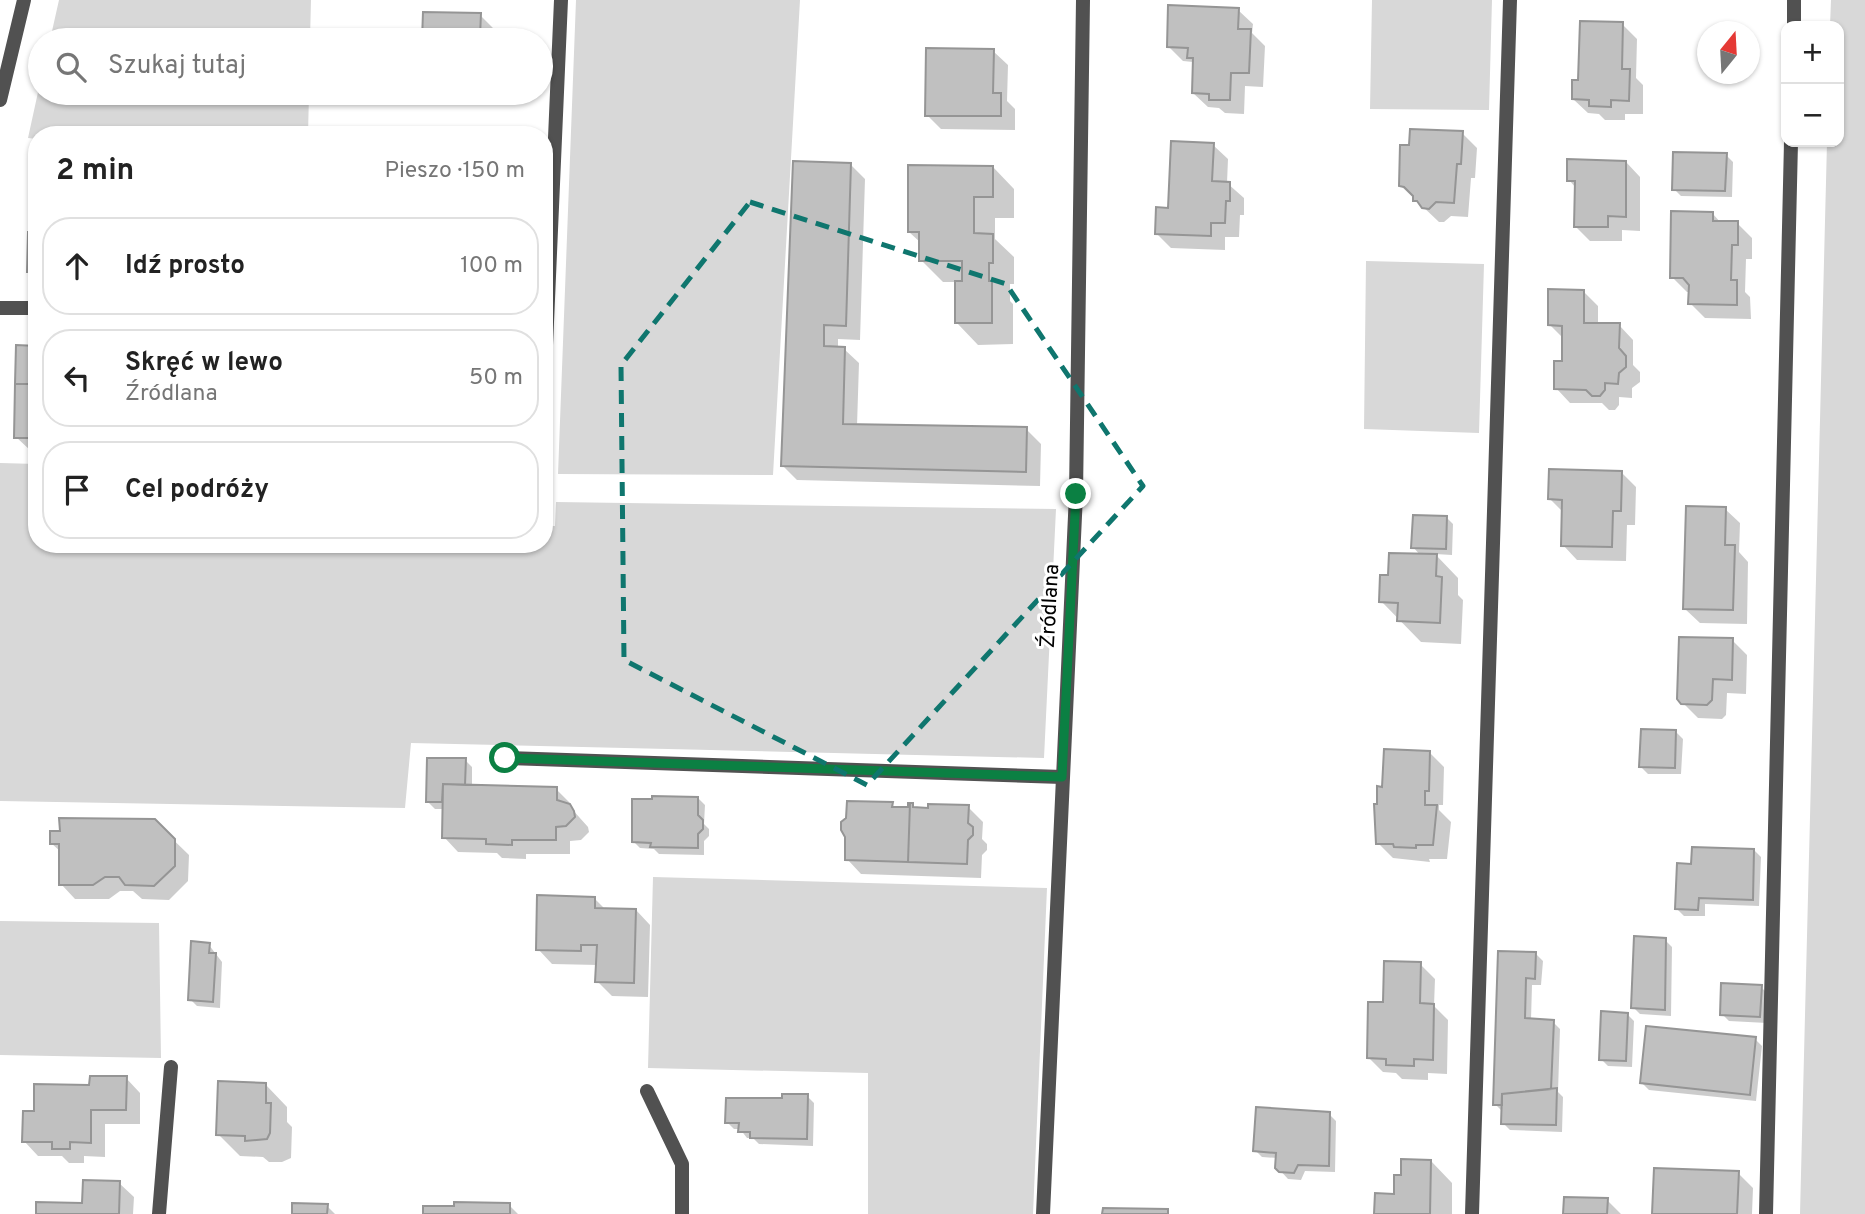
<!DOCTYPE html>
<html lang="pl">
<meta charset="utf-8">
<style>
:root{--surface:#fff;--page:#f6f6f6;--text:#222;--muted:#767676;--line:#e0e0e0}
body{margin:0;font-family:Overpass,sans-serif;background:var(--page);color:var(--text)}
.controls{position:absolute;right:21px;top:21px;display:grid;overflow:hidden;border-radius:14px;box-shadow:0 2px 5px #0004}
.controls button{width:63px;height:63px;display:grid;place-items:center;padding:0;border:0;border-bottom:2px solid var(--line);background:var(--surface);color:var(--text);font:35px sans-serif}
.compass{position:absolute;left:1697px;top:21px;width:63px;height:63px;border-radius:50%;background:var(--surface);box-shadow:0 2px 5px #0004;rotate:18deg}
.stop{position:absolute;width:21px;height:21px;margin:-16px;border:5px solid #0b8043;border-radius:50%;background:#fff}
.stop.end{background:#0b8043;border-color:#fff;box-shadow:0 2px 7px #0008}
.list{margin:0;padding:0;list-style:none}
h2{display:flex;justify-content:space-between;align-items:center;height:91px;margin:0;padding:0 28px;font-size:30px}
h2 small{font-size:23px;font-weight:400;color:var(--muted)}
.list li{display:grid;grid-template-columns:46px 1fr auto;gap:21px;align-items:center;box-sizing:border-box;height:98px;margin:0 14px 14px;padding:0 14px;border:2px solid var(--line);border-radius:28px}
.list b{display:block;font-size:26px;white-space:nowrap}
.list p{margin:0;font-size:23px;white-space:nowrap;color:var(--muted)}
.list em{font-size:23px;font-style:normal;color:var(--muted)}
.icon{flex:none;width:38px;height:38px;fill:none;stroke:currentColor;stroke-width:2;stroke-linecap:round;stroke-linejoin:round}
.map{position:relative;flex:none;width:1865px;height:1214px;overflow:hidden}
.search{position:absolute;background:var(--surface);box-shadow:0 2px 5px #0004;left:28px;top:28px;width:525px;height:77px;display:flex;align-items:center;gap:18px;box-sizing:border-box;padding:0 24px;border-radius:38px;color:var(--muted);font-size:26px}
.panel{position:absolute;background:var(--surface);box-shadow:0 2px 5px #0004;left:28px;top:126px;width:525px;height:427px;border-radius:28px}
.map>svg:first-child{display:block}
</style>
<div class="map">
<svg width="1865" height="1214" viewBox="0 0 1865 1214">
<rect width="100%" height="100%" fill="#fff"/>
<path fill="#d8d8d8" d="M59,0H311L310,40H50Z
M576,0H800L773,475L558,474Z
M1372,0H1492L1489,110L1370,109Z
M1831,0H1865V1214H1800L1827,142H1839V26H1830Z
M40,83V93H309L308,135H37V139L28,138Z
M1366,261L1484,264L1479,433L1364,429Z
M0,463L37,464V544H544V526H555L556,502L1056,509L1044,758L411,743L405,808L0,801Z
M653,877L1047,888L1033,1214H868V1073L648,1068Z
M0,921L159,923L161,1058L0,1055Z"/>
<path fill="#0003" d="M1238,10L1253,24L1252,33L1265,46L1263,87L1245,86L1244,114L1225,113L1219,108L1208,107L1193,93V62L1183,61L1169,47Z
M425,13L480,15L495,30L494,40H424Z
M1622,24L1637,39L1636,78L1643,85V114H1625V120H1605L1599,114L1588,113L1573,99L1580,82Z
M993,51L1008,65L1007,101L1015,109V130L941,129L927,115Z
M437,93H480V95Z
M1462,133L1477,148L1475,178H1471L1468,217L1451,216L1444,222H1439L1401,186Z
M1213,145L1228,159L1227,183L1244,198V215H1240L1239,237H1225V250L1171,248L1157,234Z
M1726,155L1733,162L1732,197L1681,196L1674,189Z
M1626,162L1640,177V231L1622,230V241H1590L1576,227V188L1569,180Z
M851,165L865,179L860,340L838,339V348L844,349L859,363L857,426L1026,429L1041,444L1040,486L797,480L783,466Z
M993,167L1014,189V218H995V239L1014,257V284H1010V301L1013,304V344L978,345L957,323V282H943L921,260V243L909,232Z
M1713,214L1721,223H1737L1752,238V259H1746L1745,292L1750,297L1751,319L1705,318L1690,303L1691,292H1687L1672,277Z
M1584,292L1598,306V325H1619L1633,340V365L1640,372V382L1632,388V398L1619,397V405L1615,410H1609L1602,403H1570L1556,388L1564,363V339L1550,325Z
M37,348V452L31,451L16,437Z
M1621,472L1636,487L1635,525H1627L1626,561L1577,560L1563,545V512L1550,499Z
M1725,509L1740,523L1739,552L1748,562L1747,624L1700,623L1685,609Z
M1446,517L1453,524L1452,555L1435,554L1458,578V595L1463,600L1461,644L1421,642L1381,601L1390,577L1421,556L1413,547Z
M1732,640L1747,655L1746,694L1727,693L1726,715L1722,719L1698,718L1679,699Z
M1676,732L1683,739L1681,774H1648L1641,767Z
M1429,752L1444,767L1443,805H1439V810L1451,822L1447,859H1429L1430,862L1393,858L1378,843L1379,805L1384,789Z
M429,759L465,760L472,767V787L556,789L571,804V808L588,827L589,832L581,840L570,841V854H526V859L502,858L497,853L458,852L444,837V809H435L428,802Z
M698,798L705,805L704,824L709,829V836L704,841V855L659,854L654,849L640,848L633,841Z
M892,804L896,809H909L912,805L916,809L968,807L983,822L982,839L987,844V850L982,855L981,878L861,874L847,859Z
M154,821L189,855L188,881L169,900L142,899L133,891H120L109,899H75L61,884V852L51,843Z
M1754,850L1761,857L1759,906L1705,904V916H1684L1677,909L1693,866Z
M594,898L606,910H636L650,925L648,997L612,996L597,981L598,965L552,964L538,949Z
M1665,940L1672,947L1671,1016L1640,1014L1633,1007Z
M209,945L222,962L220,1008L197,1006L190,999Z
M1500,953L1536,954L1543,961L1541,985H1532L1531,1020L1553,1022L1560,1029L1558,1092L1563,1097L1562,1132L1510,1130L1503,1123L1502,1111L1495,1104Z
M1420,964L1435,979L1434,1006L1448,1020L1447,1074L1428,1073V1080L1402,1079L1396,1073L1383,1072L1369,1058L1384,1004Z
M1761,987L1768,994L1767,1023L1729,1021L1722,1014Z
M1627,1014L1634,1021L1632,1067L1608,1066L1601,1059Z
M1755,1039L1762,1046L1756,1101L1649,1090L1642,1083Z
M126,1078L140,1093V1124H105V1157L84,1156V1163H69L62,1156H38L24,1141L91,1087Z
M266,1085L287,1107V1122L292,1127L291,1158L282,1162H269L263,1157L240,1156L218,1134Z
M807,1096L814,1103L813,1146L759,1144L753,1138H747L740,1129H734L727,1122L783,1100Z
M1329,1114L1336,1121L1335,1172L1305,1171L1301,1180L1288,1179L1277,1167L1278,1158L1262,1157L1255,1150Z
M1431,1161L1452,1183V1214H1376L1396,1196L1403,1176Z
M1738,1173L1753,1188L1752,1214H1654Z
M119,1183L134,1197L133,1214H38L84,1205Z
M1607,1200L1621,1214H1565Z
M509,1205L518,1214H425Z
M327,1206L335,1214H294Z"/>
<path fill="#c0c0c0" stroke="#959595" stroke-width="2" d="M1168,5L1239,8L1238,29H1251L1249,73H1231L1230,100H1209V94L1192,93L1193,58H1187L1188,48L1167,47Z
M423,12L481,13L480,37H474V40H422Z
M1580,21L1623,22L1622,69H1630L1629,101L1611,100V107L1589,106V100L1572,99V80H1578Z
M926,48L994,49L993,93H1001V116H925Z
M1410,129L1463,131L1461,164H1457L1454,203L1436,202L1429,209L1422,208L1417,201H1413V196L1404,187L1399,186L1400,145H1409Z
M1171,141L1214,143L1212,181L1230,182V201H1226L1225,223H1211V236L1155,234L1156,207L1168,208Z
M1673,152L1727,153L1725,191L1672,190Z
M1567,159L1626,161V217L1608,216V227H1574L1575,181H1567Z
M793,161L851,163L846,326L824,325V346L845,347L843,424L1027,427L1026,472L781,466Z
M908,165L993,166V197H974V233L993,234V263H989V281H992V323H955V281H962V261H919V232H908Z
M1671,211L1713,212V221H1738V245H1732L1731,280H1737V305L1688,304L1689,285L1683,278H1670Z
M28,232L37,233V272H27Z
M1548,289L1584,290V323H1620L1619,348L1626,356V367L1619,373L1618,384L1605,383V390L1600,396H1592L1586,390L1554,389V361H1562V326L1548,325Z
M16,345L37,346V384H15Z
M15,384H37V438H14Z
M1549,469L1622,471L1621,511H1613L1612,547L1561,546L1562,500L1548,499Z
M1686,506L1726,507L1725,545H1735L1733,610L1683,609Z
M1413,515L1447,516L1446,549L1411,548Z
M1389,553L1437,554L1436,576L1442,577L1440,623L1397,621L1398,603L1379,602L1380,575H1388Z
M1679,637L1733,638L1732,680L1713,679L1712,700L1707,705L1681,704L1677,699Z
M1641,729L1676,730L1675,768L1639,767Z
M1384,749L1430,751L1429,791H1425V805H1437L1433,845H1416V848L1394,847L1393,844H1376L1374,804H1377V786L1382,787Z
M427,758H466L465,785L443,784L442,802H426Z
M443,784L557,787V800L570,804L574,811L575,817L566,826L556,827V840H512V845L486,844V839L442,838Z
M652,796L698,797V815L703,820V829L698,834V848L650,847L651,843L632,842V799H652Z
M847,801L893,802L892,807H908V803H910L908,862L845,860V837L841,830V822L846,818Z
M910,803H913V807L928,808V804L969,805L968,823L973,827V835L968,840L967,864L908,862Z
M59,818L155,819L175,839V866L154,886L125,885L119,877H105L93,885H59V844H50V831H60Z
M1692,847L1754,849L1753,900L1699,898L1698,910L1675,909L1677,863L1691,864Z
M537,895L595,897V908L636,909L634,983L595,982L597,945H581V951L536,950Z
M1634,936L1666,938L1665,1010L1631,1008Z
M191,941L210,943L209,953H216L213,1002L188,1000Z
M1498,951L1536,952L1535,979L1526,978L1525,1018L1554,1020L1551,1089L1502,1094V1105H1493Z
M1384,961L1421,962L1420,1003L1434,1004L1433,1060L1414,1059V1066L1386,1065V1059L1367,1058L1368,1002H1383Z
M1721,983L1762,985L1760,1017L1720,1015Z
M1601,1011L1628,1013L1626,1061L1599,1060Z
M1646,1026L1756,1037L1750,1095L1640,1083Z
M90,1076H127L126,1110H91V1143L70,1142V1149H52V1142H22L23,1111H34V1084L89,1085Z
M218,1081L266,1083V1103H271L270,1133L267,1139L245,1141V1136L216,1135Z
M1557,1088L1556,1125L1501,1124L1502,1094Z
M782,1094H808L807,1139L750,1138V1132H738L739,1123H725L726,1098H782Z
M1256,1107L1330,1112L1329,1166L1298,1165L1294,1173L1279,1172L1275,1168L1276,1153L1253,1151Z
M1401,1159L1431,1160L1430,1214H1374L1375,1193L1394,1194V1175H1401Z
M1654,1168L1739,1171L1737,1214H1652Z
M83,1180L120,1181L119,1214H36V1202L82,1203Z
M1564,1197L1608,1198L1607,1214H1563Z
M454,1202L510,1203V1214H423V1206H454Z
M292,1203L328,1204L327,1214H292Z
M1103,1208L1168,1209V1214H1102Z"/>
<g fill="none" stroke-linecap="round" stroke-linejoin="round">
<path stroke="#515151" stroke-width="14" d="M1794,26V0
M505,758L1062,777
M647,1091L682,1164V1214
M1472,1214L1510,0
M1766,1214L1791,142"/>
<path stroke="#515151" stroke-width="14" d="M0,100L24,0
M0,308H37
M545,368L561,0
M159,1214L171,1067
M1043,1214L1076,494L1083,0"/>
</g>
<g fill="none" stroke-linecap="round" stroke-linejoin="round">
<path stroke="#0b8043" stroke-width="9" d="M505,758L1062,777L1076,494"/>
</g>
<path fill="none" stroke="#0f766e" stroke-width="5" stroke-dasharray="14 9" stroke-linejoin="round" d="M750,202L1006,284L1143,486L867,785L624,660L621,365Z"/>
<g text-anchor="middle" stroke-width="6" stroke-linejoin="round" paint-order="stroke">
<g font-size="21" fill="#000" stroke="#fff">
<text transform="translate(1049 606) rotate(-87)" y="7">Źródlana</text>
</g>
</g>
</svg>
<div class="controls">
<button>+</button>
<button>−</button>
</div>
<svg class="compass" viewBox="-18 -18 36 36"><path d="M0-13l5 13h-10z" fill="#e53935"/><path d="M0 13l5-13h-10z" fill="#767676"/></svg>
<div class="stop" style="left:505px;top:758px"></div>
<div class="stop end" style="left:1076px;top:494px"></div>
<div class="search"><svg class="icon" aria-label="search" viewBox="0 0 24 24"><circle cx="10" cy="10" r="6"/><path d="M15 15l6 6"/></svg>Szukaj tutaj</div>
<section class="panel">
<h2>2 min<small>Pieszo · 150 m</small></h2>
<ul class="list">
<li><svg class="icon" aria-label="ahead" viewBox="0 0 24 24"><path d="M12 20V5M6 11l6-6 6 6"/></svg><div><b>Idź prosto</b></div><em>100 m</em></li>
<li><svg class="icon" aria-label="left" viewBox="0 0 24 24"><path d="M17 20v-9H6M10 6l-5 5 5 5"/></svg><div><b>Skręć w lewo</b><p>Źródlana</p></div><em>50 m</em></li>
<li><svg class="icon" aria-label="arrive" viewBox="0 0 24 24"><path d="M6 21V4h12l-3 4 3 4H6"/></svg><div><b>Cel podróży</b></div></li>
</ul>
</section>
</div>
